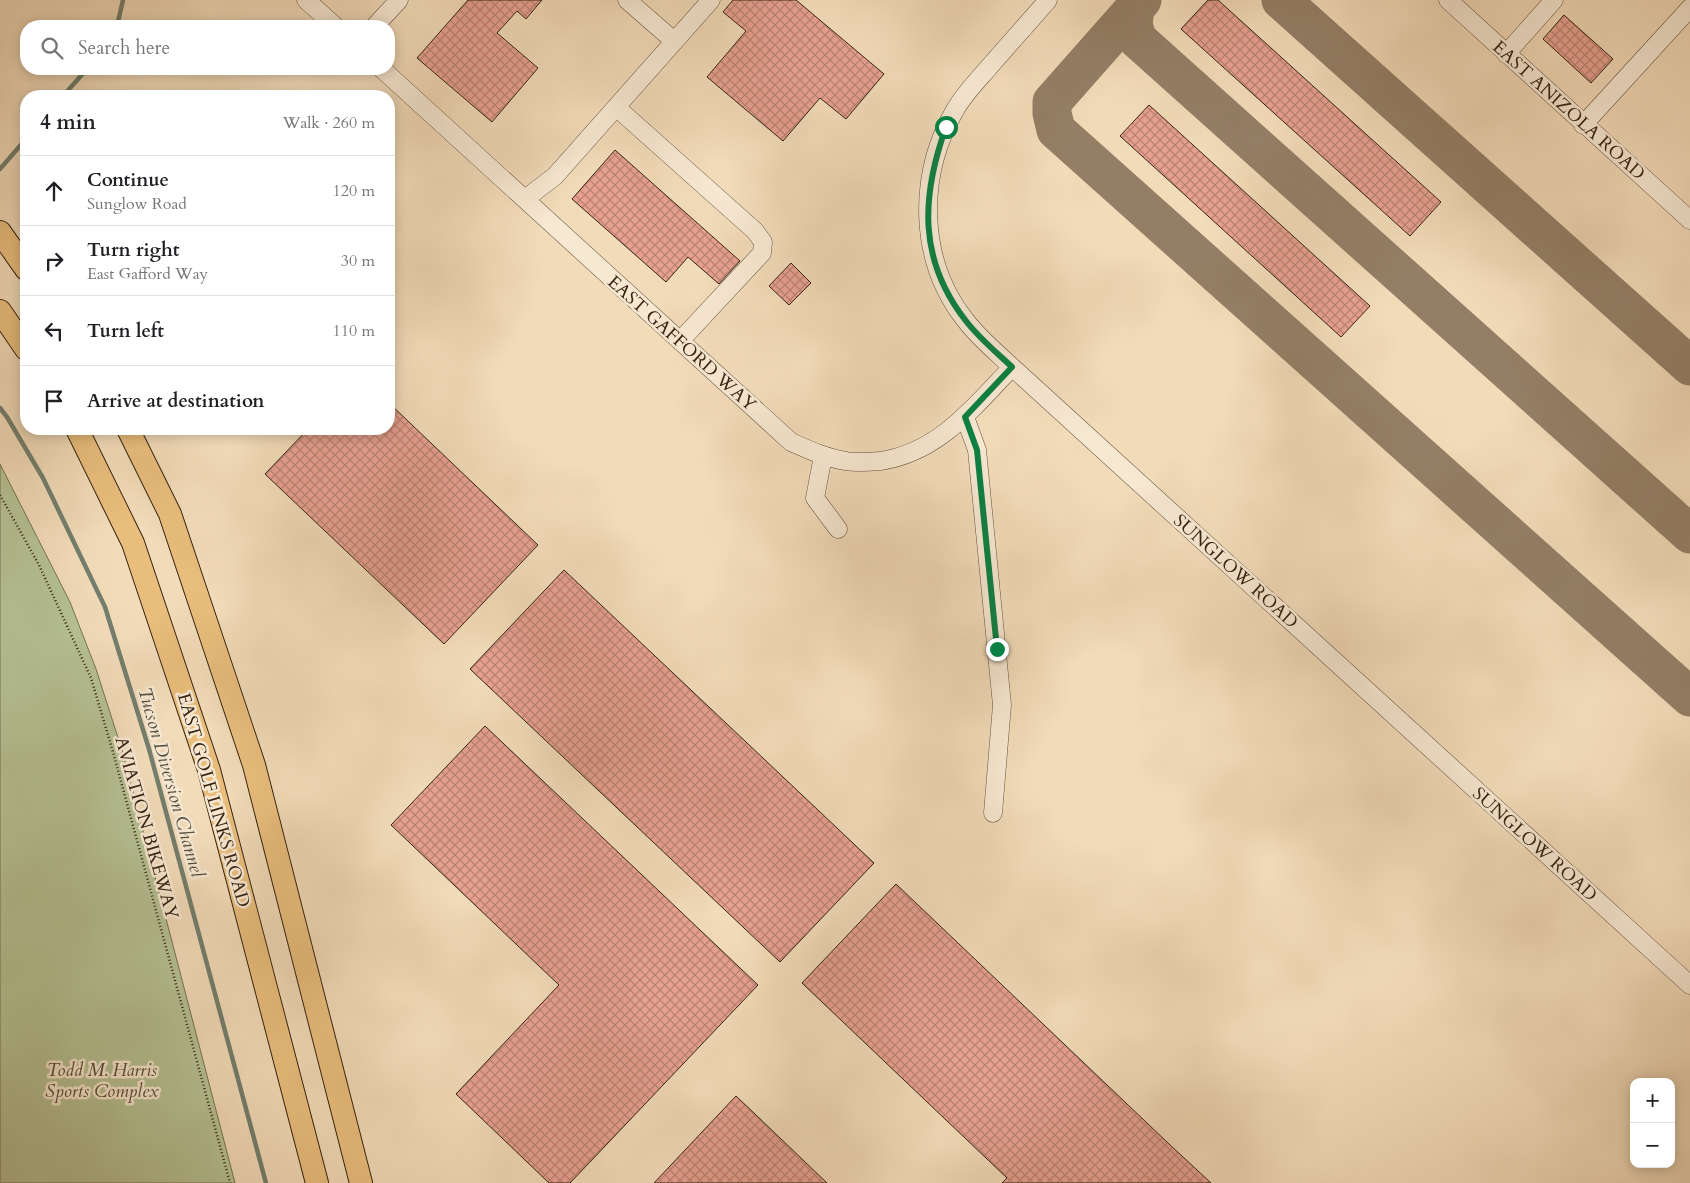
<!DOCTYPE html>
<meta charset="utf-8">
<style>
:root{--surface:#fff;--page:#f6f6f6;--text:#202124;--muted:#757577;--line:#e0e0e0}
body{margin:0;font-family:Cardo,serif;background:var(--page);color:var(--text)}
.controls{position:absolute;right:15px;bottom:15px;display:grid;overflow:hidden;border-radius:10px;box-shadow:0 2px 12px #0003}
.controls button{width:45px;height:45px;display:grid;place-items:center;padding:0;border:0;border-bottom:1px solid var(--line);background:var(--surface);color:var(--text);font:25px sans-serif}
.stop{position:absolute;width:15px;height:15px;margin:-11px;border:4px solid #0b8043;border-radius:50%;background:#fff}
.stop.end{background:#0b8043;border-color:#fff;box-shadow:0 1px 5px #0008}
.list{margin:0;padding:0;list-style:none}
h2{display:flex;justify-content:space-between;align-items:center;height:65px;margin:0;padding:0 20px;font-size:21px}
h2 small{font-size:16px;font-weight:400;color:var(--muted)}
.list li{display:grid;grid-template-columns:32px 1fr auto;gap:15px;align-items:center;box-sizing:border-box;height:70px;padding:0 20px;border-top:1px solid var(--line)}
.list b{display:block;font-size:19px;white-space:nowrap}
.list p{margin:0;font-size:16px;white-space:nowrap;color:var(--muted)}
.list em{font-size:16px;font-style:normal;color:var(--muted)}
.icon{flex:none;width:28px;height:28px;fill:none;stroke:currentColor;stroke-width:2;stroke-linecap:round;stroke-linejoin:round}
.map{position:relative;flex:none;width:1690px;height:1183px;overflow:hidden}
.search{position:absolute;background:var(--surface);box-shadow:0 2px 12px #0003;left:20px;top:20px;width:375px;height:55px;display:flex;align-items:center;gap:12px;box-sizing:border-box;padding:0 18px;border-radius:20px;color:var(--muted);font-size:19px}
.panel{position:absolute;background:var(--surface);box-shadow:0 2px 12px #0003;left:20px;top:90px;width:375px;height:345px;border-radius:20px}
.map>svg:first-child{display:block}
</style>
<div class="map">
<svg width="1690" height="1183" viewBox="0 0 1690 1183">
<defs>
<pattern id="building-cross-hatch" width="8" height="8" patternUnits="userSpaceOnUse" patternTransform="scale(1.25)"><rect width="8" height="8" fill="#e7a191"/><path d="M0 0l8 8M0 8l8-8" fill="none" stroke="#bc8375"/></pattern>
</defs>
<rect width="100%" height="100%" fill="#f2dbb9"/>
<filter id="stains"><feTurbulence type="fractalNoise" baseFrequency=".004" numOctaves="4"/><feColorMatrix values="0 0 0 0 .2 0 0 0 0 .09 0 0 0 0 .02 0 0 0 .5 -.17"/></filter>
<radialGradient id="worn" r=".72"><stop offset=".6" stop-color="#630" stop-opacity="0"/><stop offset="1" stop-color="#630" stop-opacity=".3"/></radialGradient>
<path fill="#b5c194" stroke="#767254" d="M0,464L70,602L96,669L122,750L235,1183H0Z"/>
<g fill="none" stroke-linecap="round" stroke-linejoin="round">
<path stroke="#737f6d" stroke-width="4.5" d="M117,26L123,0
M63,96L87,69
M0,169L26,139
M0,408L7,417L43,478L105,607L149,749L266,1183"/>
<path stroke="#947f66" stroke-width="39" d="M1142,0L1052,102V113L1056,130L1690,697
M1281,0L1690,366
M1135,8L1133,24L1137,39L1690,534"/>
</g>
<path fill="url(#building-cross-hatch)" stroke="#362313" d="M468,0H542L526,19L517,11L497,33L538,68L492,122L417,58Z
M733,0H796L884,74L846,119L820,98L783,141L707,77L746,31L723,12Z
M1208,0H1218L1441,202L1410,236L1181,29Z
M1564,15L1613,59L1591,83L1543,39Z
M1149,105L1370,306L1341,337L1120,136Z
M615,150L740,261L719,284L688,257L666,282L572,199Z
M791,263L811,283L789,305L769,286Z
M389,403L538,545L444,644L265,474L308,429H389Z
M564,570L874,863L780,962L470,669Z
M485,726L758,985L570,1183H549L456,1094L559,985L391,825Z
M896,884L1168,1143L1211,1183H1002L1007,1178L802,983Z
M736,1096L755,1114L827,1183H654Z"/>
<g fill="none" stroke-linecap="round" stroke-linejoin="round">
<g stroke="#65513c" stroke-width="19">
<path id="minor" d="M306,0L335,26
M627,0L674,41
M1048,0C1029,22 1009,44 990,66C978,80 964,94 955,110C917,176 918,261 966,321C979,338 996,352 1012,367L1690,985
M1448,0L1690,220
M375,26L399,0
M1506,54L1554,0
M382,69L791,442C809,450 826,458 846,461C857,463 869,462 880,461C938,453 974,407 1012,367
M616,107L755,231L763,242L762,253L680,341
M1583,125L1690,8
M525,199L555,176L711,0
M965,417L977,450L1002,705L993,813
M823,456L815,498L838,529"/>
</g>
<g stroke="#362313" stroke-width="24">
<path id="major" d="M0,232L26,269
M0,311L26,349
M77,429L133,543L209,770L317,1183
M128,429L170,514L254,765L361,1183"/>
</g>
<path stroke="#362313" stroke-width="2.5" stroke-dasharray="1 2.5" stroke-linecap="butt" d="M0,495L39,565L91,678L113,752L230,1183"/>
<use href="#minor" stroke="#f7e8d2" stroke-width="18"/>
<use href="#major" stroke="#e9be7c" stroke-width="22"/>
</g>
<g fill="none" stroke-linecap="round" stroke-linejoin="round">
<path stroke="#0b8043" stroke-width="6" d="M946,127C921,197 918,260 966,321C979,338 996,352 1012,367L965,417L977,450L997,649"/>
</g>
<g text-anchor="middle" stroke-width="5" stroke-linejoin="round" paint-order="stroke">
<g font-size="18" fill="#362313" stroke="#f7e8d2">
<text transform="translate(1569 110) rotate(42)" y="6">EAST ANIZOLA ROAD</text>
<text transform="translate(682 343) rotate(42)" y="6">EAST GAFFORD WAY</text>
<text transform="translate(1236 571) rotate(42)" y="6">SUNGLOW ROAD</text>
<text transform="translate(214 800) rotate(74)" y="6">EAST GOLF LINKS ROAD</text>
<text transform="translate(147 828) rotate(74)" y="6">AVIATION BIKEWAY</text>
<text transform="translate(1535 844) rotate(42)" y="6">SUNGLOW ROAD</text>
</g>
<g font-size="18" font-style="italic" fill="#564a33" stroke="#f7e8d2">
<text x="102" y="1076">Todd M. Harris<tspan x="102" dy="21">Sports Complex</tspan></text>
</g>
<g font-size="19" font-style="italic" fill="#555140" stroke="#f7e8d2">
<text transform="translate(172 782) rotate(74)" y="7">Tucson Diversion Channel</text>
</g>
</g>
<rect width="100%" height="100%" filter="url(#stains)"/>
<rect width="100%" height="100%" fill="url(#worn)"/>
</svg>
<div class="controls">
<button>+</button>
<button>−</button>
</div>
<div class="stop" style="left:946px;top:127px"></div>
<div class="stop end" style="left:997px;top:649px"></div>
<div class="search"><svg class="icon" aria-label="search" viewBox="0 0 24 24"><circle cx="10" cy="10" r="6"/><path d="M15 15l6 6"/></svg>Search here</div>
<section class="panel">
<h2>4 min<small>Walk · 260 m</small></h2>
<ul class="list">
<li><svg class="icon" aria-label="ahead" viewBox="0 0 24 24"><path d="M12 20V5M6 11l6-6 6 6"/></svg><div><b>Continue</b><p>Sunglow Road</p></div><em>120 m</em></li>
<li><svg class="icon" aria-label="right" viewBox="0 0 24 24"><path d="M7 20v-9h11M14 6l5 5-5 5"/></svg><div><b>Turn right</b><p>East Gafford Way</p></div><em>30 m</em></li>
<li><svg class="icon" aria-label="left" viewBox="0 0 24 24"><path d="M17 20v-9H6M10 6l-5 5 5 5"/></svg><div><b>Turn left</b></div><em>110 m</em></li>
<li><svg class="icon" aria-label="arrive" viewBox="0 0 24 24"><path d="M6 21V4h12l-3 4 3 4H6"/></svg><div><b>Arrive at destination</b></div></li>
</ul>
</section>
</div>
